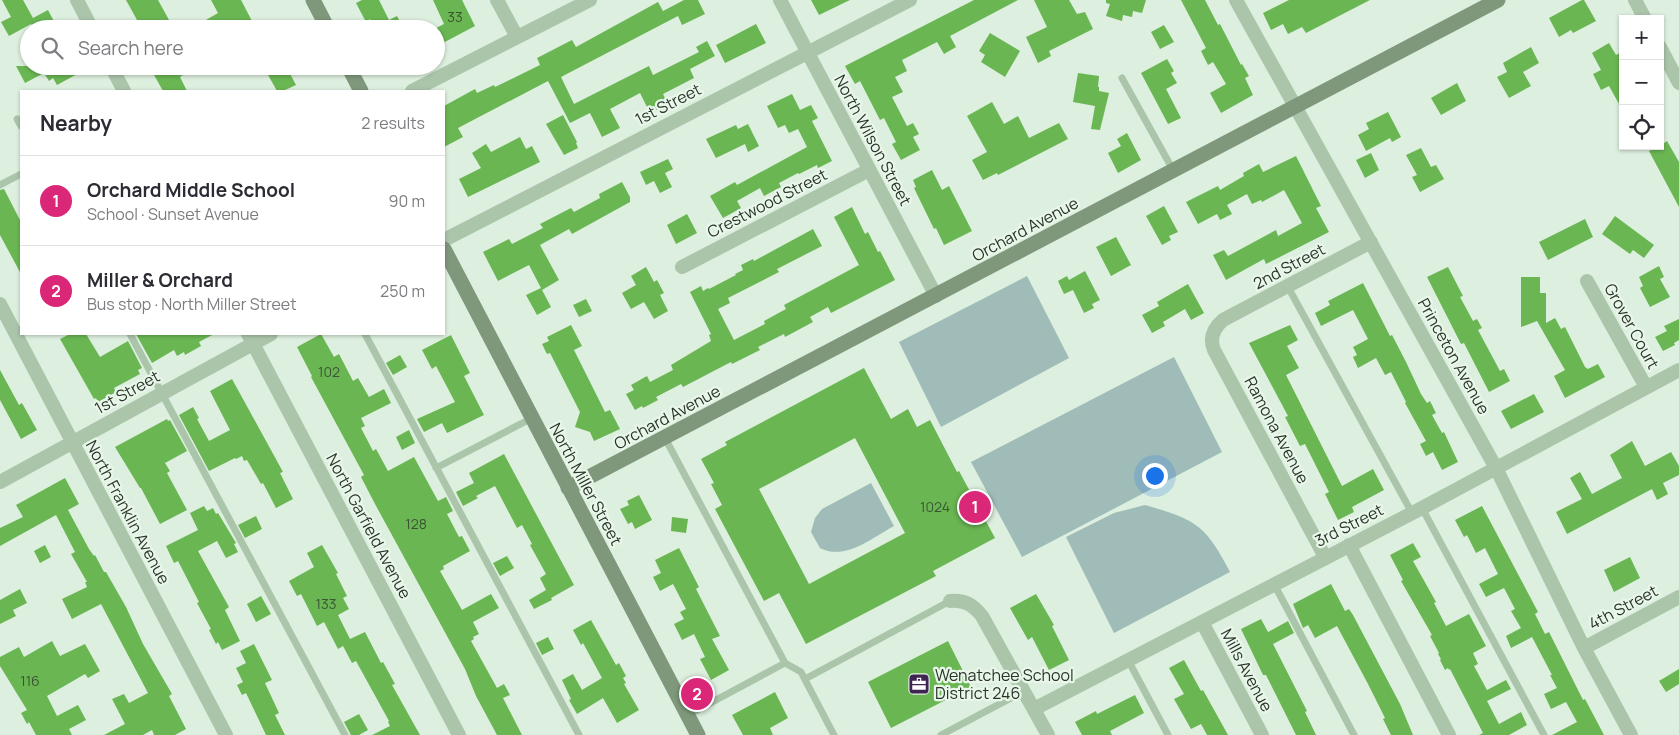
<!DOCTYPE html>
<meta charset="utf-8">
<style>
:root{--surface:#fff;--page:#f2f2f3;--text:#2b2b33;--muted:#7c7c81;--line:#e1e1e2;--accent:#db2777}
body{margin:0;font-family:Manrope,sans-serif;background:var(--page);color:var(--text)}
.controls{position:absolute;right:15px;top:15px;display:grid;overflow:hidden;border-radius:0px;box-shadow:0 1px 4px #0004}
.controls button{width:45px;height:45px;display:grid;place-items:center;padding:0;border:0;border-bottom:1px solid var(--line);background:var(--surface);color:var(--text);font:25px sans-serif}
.you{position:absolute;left:1154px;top:475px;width:18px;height:18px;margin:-12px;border:4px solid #fff;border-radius:50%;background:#1a73e8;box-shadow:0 0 0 8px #1a73e833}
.badge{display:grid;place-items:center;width:32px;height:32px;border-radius:50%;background:var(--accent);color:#fff;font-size:16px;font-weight:700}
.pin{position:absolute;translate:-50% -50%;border:2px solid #fff;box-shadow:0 1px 5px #0006}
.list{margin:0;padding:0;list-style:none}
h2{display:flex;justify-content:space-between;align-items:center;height:65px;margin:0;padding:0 20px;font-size:21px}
h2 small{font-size:16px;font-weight:400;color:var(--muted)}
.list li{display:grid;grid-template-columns:32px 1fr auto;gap:15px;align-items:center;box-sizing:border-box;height:90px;padding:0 20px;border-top:1px solid var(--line)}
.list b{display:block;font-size:19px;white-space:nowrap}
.list p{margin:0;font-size:16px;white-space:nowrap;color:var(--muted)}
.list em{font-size:16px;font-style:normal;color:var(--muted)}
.icon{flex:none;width:28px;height:28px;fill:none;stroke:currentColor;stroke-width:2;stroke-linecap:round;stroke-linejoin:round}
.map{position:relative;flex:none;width:1679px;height:735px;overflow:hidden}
.search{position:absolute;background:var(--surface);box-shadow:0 1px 4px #0004;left:20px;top:20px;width:425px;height:55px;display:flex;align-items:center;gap:12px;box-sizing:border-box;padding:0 18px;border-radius:28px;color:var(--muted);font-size:19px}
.panel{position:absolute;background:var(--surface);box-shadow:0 1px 4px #0004;left:20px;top:90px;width:425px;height:245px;border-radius:0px}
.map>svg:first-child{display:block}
</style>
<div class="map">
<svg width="1679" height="735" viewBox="0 0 1679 735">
<rect width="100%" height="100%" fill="#ddefde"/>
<path fill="#9fbcb8" d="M1027,276L1069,358L941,427L899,342Z
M1174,357L1222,452L1022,557L971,462Z
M871,483L894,526C872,538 845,561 820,548L811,532L815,518L822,509Z
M1145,505C1196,520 1205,524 1230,572L1114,633L1066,537L1114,513Z"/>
<path fill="#6ab653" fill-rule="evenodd" d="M2,0H23L33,18L48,10L58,29H34L31,24L9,36L1,22L11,17Z
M126,0H158L174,29H142Z
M211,0H241L252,21L244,26L246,29H211L206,20L218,13Z
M362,0H379L389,20L397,16L404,29H372L374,28L370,19L366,22L356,3Z
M433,0H462L475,26L441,44L436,35V29H434L444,24Z
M684,0H698L705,14L682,25L678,16L561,77L574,104L649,66L653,75L699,52L696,47L707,41L715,56L690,69L694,78L663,94L668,104L650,113L640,93L610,109L620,128L602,137L590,113L570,123L548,81L458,128L463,137L444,147V106L475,89L477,93L494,85L495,87L540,65L537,58L572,40L576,47L658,2L663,11Z
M811,0H850L819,15Z
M974,0H1018L950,36L956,47L944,54L937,42L902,60L907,71L895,77L903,92L892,97L907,126L913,123L919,134L913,137L920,150L901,160L892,144L896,142L884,118L880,120L860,81L855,84L845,66Z
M1034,0H1069L1077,14L1085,12L1093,29L1049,51L1051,56L1038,63L1026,37L1047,27Z
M1106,0H1146L1142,13L1133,11L1132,17L1123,15L1122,21L1106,16L1110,4L1106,3Z
M1181,0H1205L1218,25L1220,24L1241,65L1242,64L1249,76L1245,78L1253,95L1221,113L1210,93L1226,84L1213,62L1208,65L1201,51L1206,48Z
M1289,0H1370L1306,33L1302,27L1288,34L1283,24L1271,30L1263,13Z
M1582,0H1584L1596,21L1573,33L1571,30L1559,37L1549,18Z
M756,24L766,43L725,63L716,45Z
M1164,25L1174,42L1160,49L1151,32Z
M990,33L1020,51L1005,77L981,62L985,55L979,51Z
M1609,43L1616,55L1623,51V111L1609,86L1601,90L1593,74L1601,70L1592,53Z
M1531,47L1539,63L1523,72L1531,86L1509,98L1497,77L1507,72L1503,63Z
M1167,59L1174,71L1171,73L1177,83L1166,89L1181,118L1168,124L1141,73Z
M16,66H92L57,85L53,78L49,81L44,73L25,83Z
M149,66H178L183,75L180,77L187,91H163Z
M263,66H286L296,85L283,91H277Z
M1078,73L1099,76L1098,87H1099V91L1109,93L1100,130L1091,129L1095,106L1073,102Z
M1457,83L1466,101L1441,115L1431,98Z
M792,94L800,110L811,105L818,118L812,121L832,161L818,168L817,165L799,174L798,173L779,183L781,187L764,196L760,188L737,201L741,208L723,218L710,196L735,182L737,185L807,147L798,129L789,133L785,125L778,128L767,106Z
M992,102L1004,124L1018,116L1029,138L1059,123L1068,139L998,175L997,173L983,180L972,160L987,152L967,116Z
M1388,112L1401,137L1392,142L1390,138L1366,151L1358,135L1369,129L1366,123Z
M563,115L577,142L576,143L578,148L564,155L546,124Z
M748,124L759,146L748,152L745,144L716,158L706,139L736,125L738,129Z
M1127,133L1141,160L1118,173L1108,153L1121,146L1117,139Z
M520,137L526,149L532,146L540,162L468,197L459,179L481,168L472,153L486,144L491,152Z
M1667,141L1679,162V207L1649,151L1660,146Z
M1421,148L1431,167L1436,165L1444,179L1420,192L1412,177L1417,175L1406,155Z
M1371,153L1379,170L1365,178L1356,160Z
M1296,156L1321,206L1316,208L1329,232L1266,264L1264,259L1226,280L1213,255L1224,250L1228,256L1276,230L1278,236L1302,223L1284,190L1262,202L1261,200L1252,204L1247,194L1227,205L1232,214L1220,220L1217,214L1198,224L1186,202L1218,186L1220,190L1244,176L1243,173L1259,164L1263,172Z
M668,159L673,169L665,173L672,187L660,193L654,181L646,185L640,172Z
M932,170L942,190L949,186L972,231L944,245L936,228L934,229L914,188L916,187L913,180Z
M622,182L630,197V202L572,234L569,229L540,245L559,280L542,290L529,265L498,281L483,252L509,239L512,244L543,228L540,224L571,208L574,212L600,198L599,194Z
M4,189L21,222V274L0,235V190Z
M1164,206L1178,232L1169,236L1171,240L1162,245L1146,216Z
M852,207L865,234L868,232L878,252L880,251L895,280L831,313L828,307L810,317L813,322L785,337L784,334L758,347L760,350L732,364L731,362L683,387L681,384L656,397L658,400L643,408L642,406L635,410L626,394L634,390L631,385L647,376L650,382L673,370L671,365L711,341L709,335L711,334L690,292L701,286L703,291L708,288L709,289L736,275L735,274L743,270L741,265L753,259L754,261L813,229L822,246L777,269L779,272L728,298L730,303L718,309L734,340L765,324L764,321L786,309L784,305L859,265L834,217Z
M687,214L697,233L676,244L667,225Z
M1615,216L1654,245L1644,258L1633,250L1630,254L1602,234Z
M1585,219L1593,237L1548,260L1539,242Z
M1116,237L1131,265L1111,276L1096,247Z
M1659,266L1664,277L1660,279L1670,297L1650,307L1640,288L1643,286L1639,277Z
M646,267L654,282L657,280L664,293L660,295L668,311L654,319L644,302L631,309L622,293L636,285L631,276Z
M1448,267L1463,296L1460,297L1473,321L1477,319L1482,328L1478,330L1500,371L1504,369L1510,381L1489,392L1464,343L1461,344L1427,277Z
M1085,271L1100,300L1092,304L1094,308L1084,313L1073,290L1064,294L1058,281L1067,276L1069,280Z
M1521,277H1540V293H1546V323L1555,318L1561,329L1565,327L1585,367L1588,369L1598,364L1605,377L1565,398L1554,376L1565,370L1537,321L1521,327Z
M1363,283L1390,336L1392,335L1406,362L1421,394L1427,403L1430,401L1436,413L1432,415L1442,433L1444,432L1458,462L1442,470L1433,452L1426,456L1420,444L1426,441L1405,403L1406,402L1391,372L1385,375L1376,358L1358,368L1353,357L1357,355L1353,347L1368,339L1353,310L1321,326L1315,313L1330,305L1328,301Z
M1188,284L1204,313L1191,320L1185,309L1163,322L1165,326L1152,333L1142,315L1159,306L1157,302Z
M541,288L551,307L537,315L526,295Z
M586,299L592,311L579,317L573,305Z
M1679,319V340L1674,343L1675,345L1663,351L1655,337L1667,331L1664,326Z
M571,325L582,346L574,350L605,412L610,410L620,429L594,441L590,432L575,427L580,412L550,353L547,354L542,344L549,341L547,337Z
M1290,325L1298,340L1287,346L1299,368L1286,375L1342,486L1373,469L1384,490L1352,507L1354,512L1338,520L1325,494L1329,492L1305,444L1300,446L1285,417L1288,416L1249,343Z
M70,334H86L100,357L128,341L142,368L138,370L140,374L114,388L116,392L98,402L96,398L94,399L60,339Z
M136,334H214L199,342L201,346L185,355L184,352L177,356L174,350L152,363Z
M321,334L334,357L339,354L353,381L358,378L369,397L384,389L391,403L361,418L365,426L361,428L373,451L376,449L388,471L414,457L438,501L446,497L453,511L447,514L459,537L462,536L470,551L443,566L444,569L440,571L462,610L491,594L499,608L473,622L479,634L473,637L474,639L471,641L497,688L504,684L510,695L503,698L522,735H497L476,696L465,669L375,504L361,477L364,475L311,377L312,376L297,347Z
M451,335L470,373L464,376L484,415L447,433L442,423L424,432L417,419L455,402L436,366L432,369L422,350Z
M400,355L407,367L393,375L386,363Z
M864,368L891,419L908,409L917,427L930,420L957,472L959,471L995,538L933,571L936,576L806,644L779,593L764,601L715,509L722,505L711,484L714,483L701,459L727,445L725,442ZM855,438L905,533L809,584L759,489Z
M0,370L19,405L22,403L37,430L21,439L0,400Z
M232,379L283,472L280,473L293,499L276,508L263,483L261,484L247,460L244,461L242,456L236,459L235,458L209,471L179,415L193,407L199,418L197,419L209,441L230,430L210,391Z
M1534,394L1544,412L1511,429L1501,411Z
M167,419L168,421L170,420L187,451L165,463L170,471L167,473L187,510L160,524L141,488H140L115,447Z
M409,430L415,443L402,450L396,437Z
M1632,441L1645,466L1671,452L1679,466V475L1663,483L1668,494L1657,500L1652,489L1567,534L1556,512L1582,499L1570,478L1580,472L1592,494L1622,478L1610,455Z
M504,454L574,585L551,598L552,600L534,609L529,600L546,590L540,578L546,574L530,545L532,544L522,525L517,528L495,486L476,496L478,498L463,506L456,492L474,483L469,473Z
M65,478L79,504L68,510L89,549L94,556L95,555L104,572H106L126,607L143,644L172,694L169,696L186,729L175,735H154L152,730L143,735H104L125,724L112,699L124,694L129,703L148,693L101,604L72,619L62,599L87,587L85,582H87L71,554L75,552L56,515L0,546V528L23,517L16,505Z
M639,495L652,520L635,529L632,522L628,524L620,509L629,505L627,501Z
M204,506L207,511L213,508L216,514L218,513L236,543L234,544L238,552L226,558L217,541L198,551L229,607L225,610L240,641L222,650L218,642L216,644L209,630L211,629L197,603L199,602L178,561L174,563L166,546L198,530L190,513Z
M1482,506L1538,612L1535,614L1545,634L1549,632L1583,700L1585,699L1604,735H1552L1577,722L1566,702L1551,709L1544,694L1557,688L1550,675H1552L1532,637L1511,648L1506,636L1521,628L1511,611L1515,609L1504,588L1486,597L1479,584L1498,574L1485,548L1476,553L1467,535L1464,537L1455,520Z
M256,516L262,529L245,538L238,525Z
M672,517L688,519L686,533L671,531Z
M1413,543L1421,557L1413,561L1436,602L1434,603L1446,626L1469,614L1486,646L1473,653L1478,664L1474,666L1487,690L1506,680L1511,689L1487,701L1499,724L1521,712L1527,725L1509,735H1479L1483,733L1450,669L1449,670L1448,668L1445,670L1440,660L1441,659L1438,654L1439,653L1430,636L1432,635L1401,581L1403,580L1390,555Z
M45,545L51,557L40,563L34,551Z
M322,545L338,573L336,574L347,596L343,598L349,609L338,615L350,639L365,632L381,663L383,662L395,684L392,685L420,735H372L390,726L388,722L389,721L356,661L352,663L343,646L338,649L324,622L317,626L301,594L297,596L289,581L314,567L307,553Z
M679,548L699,587L696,589L720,636L712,639L729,670L711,680L700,659L705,657L694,634L682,640L674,624L684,619L680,612L686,609L673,584L660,591L653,577L661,573L655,560Z
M507,556L514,568L500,576L493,563Z
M1630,557L1640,578L1614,592L1604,570Z
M1331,584L1345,611L1349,609L1353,615L1400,704L1413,735H1391L1383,719L1385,718L1368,684L1337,626L1315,638L1308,625L1303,628L1293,604Z
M20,589L27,603L13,610L16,616L0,624V600Z
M1036,594L1054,625L1052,626L1069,660L1049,670L1032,637L1028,640L1010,608Z
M261,596L271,614L256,622L247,604Z
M1261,619L1268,632L1288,621L1294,633L1273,644L1307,711L1305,712L1316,735H1296L1266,675H1263L1241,629Z
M591,620L616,665L619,663L626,676L623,678L626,683L624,684L639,710L617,723L603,698L577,714L569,700L571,699L562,680L573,674L582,690L602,678L583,643L581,645L573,630Z
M548,637L554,649L542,655L536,643Z
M52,641L60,656L85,644L100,671L88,678L85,674L47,696L57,716L78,705L86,720L69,729L72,735H36L29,722L27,724L21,713L27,710L0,666V657L19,647L24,657Z
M948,641L971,687L891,728L868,682Z
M254,644L272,680L265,683L279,713L275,715L285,735H266L246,693L242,695L237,685L243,682L236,668L246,663L240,651Z
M1184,660L1201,691L1203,690L1228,735H1207L1201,724L1191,729L1174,699L1184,694L1169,668Z
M1679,669V684L1666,692L1659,681Z
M775,692L788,718L770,728L773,735H743L732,715Z
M1135,695L1144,713L1110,731L1112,735H1082L1075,722L1096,711L1097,714Z
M359,714L368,730L359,735H351L344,722Z"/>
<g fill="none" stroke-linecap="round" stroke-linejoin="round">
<path stroke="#abc5aa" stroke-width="7" d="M1122,78L1173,170
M17,119L21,126
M0,185L21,174
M1288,287L1412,513
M130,334L345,735
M365,334L579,735
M665,438L785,663L688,715
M436,468L532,418
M1422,508L1544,735
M1274,584L1354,735
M1128,660L1168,735
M785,663L801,672L834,735
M805,679L950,601
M941,735L1024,691"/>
<path stroke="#abc5aa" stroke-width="14" d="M77,0L92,29
M497,0L517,37
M780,0L936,296
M1236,0L1496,468L1584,648L1631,735
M1635,0L1645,19
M1660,47L1679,83
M111,66L124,91
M412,91L590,0
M444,240L910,0
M682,267L869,170
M1587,281L1646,387
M0,304L226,735
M248,334L459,735
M0,482L271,334
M1349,545L1449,735
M1325,557L1214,350C1209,338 1214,328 1223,320L1371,242
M950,601C965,599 974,606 982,616L1048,735
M1202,622L1262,735
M1584,648L1679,597
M1034,709L1422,508L1679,370"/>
<path stroke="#7f987c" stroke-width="15" d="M313,0L328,29
M348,66L361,91
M444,249L698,735
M568,488L1498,0"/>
</g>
<defs>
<g id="office-square" transform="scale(1.125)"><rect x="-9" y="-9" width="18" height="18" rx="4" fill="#3e2450" stroke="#e8f7e9"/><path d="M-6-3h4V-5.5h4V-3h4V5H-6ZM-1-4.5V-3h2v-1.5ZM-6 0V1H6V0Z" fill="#fff"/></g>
</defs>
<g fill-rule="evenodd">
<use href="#office-square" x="919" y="684"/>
</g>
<g text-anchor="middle" stroke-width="4.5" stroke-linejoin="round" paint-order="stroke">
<g font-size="14" fill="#3a5434">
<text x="455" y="22">33</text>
<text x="329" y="377">102</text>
<text x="935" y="512">1024</text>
<text x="416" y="529">128</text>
<text x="326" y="609">133</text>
<text x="30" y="686">116</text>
</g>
<g font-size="16" fill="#2a3429" stroke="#e8f7e9">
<text transform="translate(668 104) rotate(-27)" y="6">1st Street</text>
<text transform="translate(873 140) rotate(62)" y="6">North Wilson Street</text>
<text transform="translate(767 203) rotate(-27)" y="6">Crestwood Street</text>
<text transform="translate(1025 229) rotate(-28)" y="6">Orchard Avenue</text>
<text transform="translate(1289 266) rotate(-28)" y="6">2nd Street</text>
<text transform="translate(1632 326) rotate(61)" y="6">Grover Court</text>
<text transform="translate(1454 356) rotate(61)" y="6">Princeton Avenue</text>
<text transform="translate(127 392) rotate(-29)" y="6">1st Street</text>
<text transform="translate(667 417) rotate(-28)" y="6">Orchard Avenue</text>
<text transform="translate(1277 430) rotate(62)" y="6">Ramona Avenue</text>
<text transform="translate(586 484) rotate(62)" y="6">North Miller Street</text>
<text transform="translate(128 512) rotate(62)" y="6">North Franklin Avenue</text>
<text transform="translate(1349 525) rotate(-27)" y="6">3rd Street</text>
<text transform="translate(369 526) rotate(62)" y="6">North Garfield Avenue</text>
<text transform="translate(1623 607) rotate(-28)" y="6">4th Street</text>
<text transform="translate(1247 670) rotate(62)" y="6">Mills Avenue</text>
</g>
<g font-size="16" fill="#2a3429" stroke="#e8f7e9" text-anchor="start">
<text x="935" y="681">Wenatchee School<tspan x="935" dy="18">District 246</tspan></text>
</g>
</g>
</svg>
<div class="controls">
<button>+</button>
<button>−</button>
<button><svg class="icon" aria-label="locate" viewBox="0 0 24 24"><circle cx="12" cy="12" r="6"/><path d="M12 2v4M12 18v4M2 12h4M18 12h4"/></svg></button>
</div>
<div class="you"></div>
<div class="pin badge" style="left:975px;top:507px">1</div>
<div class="pin badge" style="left:697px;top:694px">2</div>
<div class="search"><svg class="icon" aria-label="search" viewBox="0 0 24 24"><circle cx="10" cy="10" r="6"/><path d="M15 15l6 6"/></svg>Search here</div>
<section class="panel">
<h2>Nearby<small>2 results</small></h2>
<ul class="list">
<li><span class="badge">1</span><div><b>Orchard Middle School</b><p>School · Sunset Avenue</p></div><em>90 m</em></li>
<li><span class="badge">2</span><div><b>Miller &amp; Orchard</b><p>Bus stop · North Miller Street</p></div><em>250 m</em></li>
</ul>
</section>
</div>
